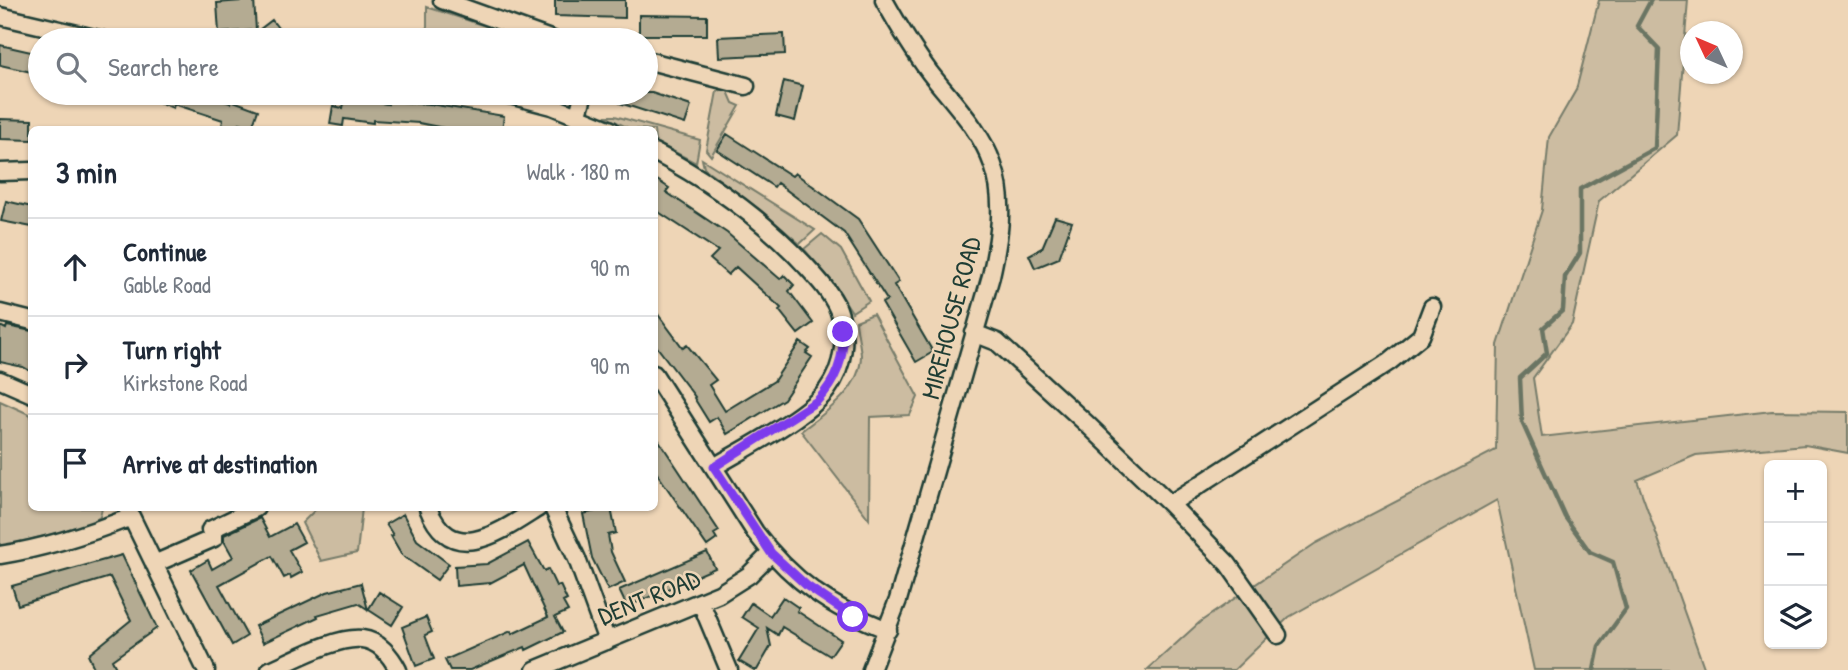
<!DOCTYPE html>
<meta charset="utf-8">
<style>
:root{--surface:#fff;--page:#f2f2f3;--text:#1f2937;--muted:#747a83;--line:#e0e1e3}
body{margin:0;font-family:"Patrick Hand",sans-serif;background:var(--page);color:var(--text)}
.controls{position:absolute;right:21px;bottom:21px;display:grid;overflow:hidden;border-radius:10px;box-shadow:0 2px 5px #0004}
.controls button{width:63px;height:63px;display:grid;place-items:center;padding:0;border:0;border-bottom:2px solid var(--line);background:var(--surface);color:var(--text);font:35px sans-serif}
.compass{position:absolute;left:1680px;top:21px;width:63px;height:63px;border-radius:50%;background:var(--surface);box-shadow:0 2px 5px #0004;rotate:314deg}
.stop{position:absolute;width:21px;height:21px;margin:-16px;border:5px solid #7c3aed;border-radius:50%;background:#fff}
.stop.end{background:#7c3aed;border-color:#fff;box-shadow:0 2px 7px #0008}
.list{margin:0;padding:0;list-style:none}
h2{display:flex;justify-content:space-between;align-items:center;height:91px;margin:0;padding:0 28px;font-size:30px}
h2 small{font-size:23px;font-weight:400;color:var(--muted)}
.list li{display:grid;grid-template-columns:46px 1fr auto;gap:21px;align-items:center;box-sizing:border-box;height:98px;padding:0 28px;border-top:2px solid var(--line)}
.list b{display:block;font-size:26px;white-space:nowrap}
.list p{margin:0;font-size:23px;white-space:nowrap;color:var(--muted)}
.list em{font-size:23px;font-style:normal;color:var(--muted)}
.icon{flex:none;width:38px;height:38px;fill:none;stroke:currentColor;stroke-width:2;stroke-linecap:round;stroke-linejoin:round}
.map{position:relative;flex:none;width:1848px;height:670px;overflow:hidden}
.search{position:absolute;background:var(--surface);box-shadow:0 2px 5px #0004;left:28px;top:28px;width:630px;height:77px;display:flex;align-items:center;gap:18px;box-sizing:border-box;padding:0 24px;border-radius:38px;color:var(--muted);font-size:26px}
.panel{position:absolute;background:var(--surface);box-shadow:0 2px 5px #0004;left:28px;top:126px;width:630px;height:385px;border-radius:10px}
.map>svg:first-child{display:block}
</style>
<div class="map">
<svg width="1848" height="670" viewBox="0 0 1848 670">
<rect width="100%" height="100%" fill="#eed5b6"/>
<filter id="ink" filterUnits="userSpaceOnUse"><feTurbulence type="fractalNoise" baseFrequency=".0143" numOctaves="2"/><feDisplacementMap in="SourceGraphic" scale="14" xChannelSelector="R" yChannelSelector="G"/><feConvolveMatrix kernelMatrix="1 2 1 2 8 2 1 2 1" color-interpolation-filters="sRGB"/></filter>
<g filter="url(#ink)">
<path fill="#ccbca1" stroke="#767c6a" stroke-width="2" d="M1599,0H1688L1677,135L1599,201L1572,324L1533,378L1542,437L1772,411L1848,412V453L1805,445L1696,455L1637,480L1705,670H1534L1497,500L1289,617L1234,670H1147L1200,622L1316,543L1496,450L1498,345L1542,210L1549,137L1576,90Z
M427,7L528,40H427Z
M727,89L733,103L740,106L711,156L706,150L717,91Z
M605,116H615L700,140L696,163L655,142L654,130L630,129Z
M702,159L815,230L800,244L763,212L704,168Z
M822,234L841,250L869,301L852,312L831,280L804,249Z
M873,314L918,397L910,415L870,417L869,519L801,431C826,412 861,390 861,355C860,344 857,332 856,321Z
M0,401L31,415L32,508H102L100,517L85,526L0,547Z
M314,508H362L357,553L321,561L302,523L315,510Z"/>
<g fill="none" stroke-linecap="round" stroke-linejoin="round">
<path stroke="#6a7463" stroke-width="4.5" d="M1594,670L1599,646L1626,609L1613,562L1590,552L1565,517L1522,422L1520,378L1547,353L1543,328L1563,310L1565,277L1580,253V189L1655,148L1659,49L1637,26L1651,0"/>
</g>
<path fill="#b4ab92" stroke="#1f3d34" stroke-width="2" d="M254,0L256,30L219,33L217,3Z
M555,0H625V18L555,16Z
M639,15L707,16V35H639Z
M272,20L287,40H260L255,33Z
M784,34L785,54L719,57L718,37Z
M0,45L40,54V74L0,65Z
M784,81L803,86L795,121L776,116Z
M136,93H201L230,103L231,100L258,110L252,127L240,123L237,130H235L222,125L223,120L174,104L173,108Z
M623,93H652L691,106L685,124L620,103Z
M345,98L388,104V101L430,104L504,116L502,130H454L419,123L373,120V123L344,119L343,126L330,124L333,106L343,108Z
M0,119L32,120V140L0,139Z
M727,134L792,176L795,173L858,219L899,282L894,285L933,352L916,362L882,303L887,300L844,233L777,183L774,187L717,150Z
M654,178L669,188L666,192L727,233L780,279L784,275L794,285L789,291L813,323L798,334L779,310L781,308L736,267L728,275L710,259L718,251L654,209Z
M6,201L32,207V227L1,221Z
M1055,217L1072,222L1059,258L1035,268L1029,255L1042,248Z
M654,309L683,348L687,345L716,380L709,385L725,411L774,381L800,342L810,349L806,353L812,357L784,399L727,434L717,417L709,422L694,398L695,397L654,343Z
M0,326L6,329L7,326L32,331V372L23,367L0,362Z
M654,433L719,531L714,534L717,539L707,546L654,469Z
M595,508H611L616,533L608,535L611,552L625,582L608,590L592,558L583,514L596,511Z
M403,514L417,540L449,564L437,580L402,555L391,536L393,535L386,524Z
M260,518L270,537L294,524L304,542L289,550L302,572L291,578L290,575L284,578L272,556L219,585L247,636L232,645L191,570L208,560L212,569L233,557L224,541V535Z
M528,542L544,571L548,569L556,586L560,585L567,600L563,602L568,611L555,617L563,632L526,650L525,647L470,670H450L445,660L511,631L512,634L548,617L524,565L490,583L456,586L455,566L487,564Z
M707,552L715,568L627,607L619,590Z
M122,555L157,628L112,660L117,670H95L88,655L131,620L110,577L18,605L12,586Z
M361,583L368,610L379,592L403,607L392,625L358,603L317,615L318,617L263,643L255,626L327,592Z
M783,597L799,608L797,611L841,640L830,656L782,627L778,635L767,628L771,646L757,670H754L739,661L759,628L742,617L751,603L770,616Z
M426,617L432,632L425,635L434,659L416,666L402,627Z"/>
<g fill="none" stroke-linecap="round" stroke-linejoin="round">
<g stroke="#1f3d34" stroke-width="21">
<path id="minor" d="M442,0L553,40
M0,16L103,40
M646,60L746,86
M502,93L552,106L611,130
M578,114L584,93
M654,152C711,182 763,219 806,266C818,279 831,293 838,309C848,335 844,367 827,390C808,416 744,449 714,467
M0,172L32,171
M0,313L32,321
M974,333L997,342L1087,424L1170,504L1228,564L1278,635
M654,374L755,532C792,581 831,608 888,630
M0,380L32,394
M1170,504L1389,362L1421,336L1432,307
M127,508L206,670
M428,508C452,569 503,530 538,508
M553,508L577,559L607,641
M0,555C45,548 88,534 131,517
M154,564L214,538L210,530L256,508
M701,603L729,670
M270,670C294,660 337,636 362,639C379,641 391,656 398,670
M535,670L719,594L749,575L771,553
M871,670L898,600L991,276C999,240 1006,201 993,165C981,130 952,101 930,73C913,50 898,25 884,0"/>
</g>
<use href="#minor" stroke="#eed5b6" stroke-width="16"/>
</g>
</g>
<g fill="none" stroke-linecap="round" stroke-linejoin="round" filter="url(#ink)">
<path stroke="#7c3aed" stroke-width="9" d="M843,332C844,360 836,381 817,401L714,467L771,553L807,586L853,617"/>
</g>
<g text-anchor="middle" stroke-width="5" stroke-linejoin="round" paint-order="stroke">
<g font-size="26" fill="#1f3d34" stroke="#eed5b6">
<text transform="translate(951 318) rotate(-75)" y="9">MIREHOUSE ROAD</text>
<text transform="translate(649 597) rotate(-22)" y="9">DENT ROAD</text>
</g>
</g>
</svg>
<div class="controls">
<button>+</button>
<button>−</button>
<button><svg class="icon" aria-label="layers" viewBox="0 0 24 24"><path d="M12 4l9 5-9 5-9-5zM3 14l9 5 9-5"/></svg></button>
</div>
<svg class="compass" viewBox="-18 -18 36 36"><path d="M0-13l5 13h-10z" fill="#e53935"/><path d="M0 13l5-13h-10z" fill="#747a83"/></svg>
<div class="stop" style="left:853px;top:617px"></div>
<div class="stop end" style="left:843px;top:332px"></div>
<div class="search"><svg class="icon" aria-label="search" viewBox="0 0 24 24"><circle cx="10" cy="10" r="6"/><path d="M15 15l6 6"/></svg>Search here</div>
<section class="panel">
<h2>3 min<small>Walk · 180 m</small></h2>
<ul class="list">
<li><svg class="icon" aria-label="ahead" viewBox="0 0 24 24"><path d="M12 20V5M6 11l6-6 6 6"/></svg><div><b>Continue</b><p>Gable Road</p></div><em>90 m</em></li>
<li><svg class="icon" aria-label="right" viewBox="0 0 24 24"><path d="M7 20v-9h11M14 6l5 5-5 5"/></svg><div><b>Turn right</b><p>Kirkstone Road</p></div><em>90 m</em></li>
<li><svg class="icon" aria-label="arrive" viewBox="0 0 24 24"><path d="M6 21V4h12l-3 4 3 4H6"/></svg><div><b>Arrive at destination</b></div></li>
</ul>
</section>
</div>
